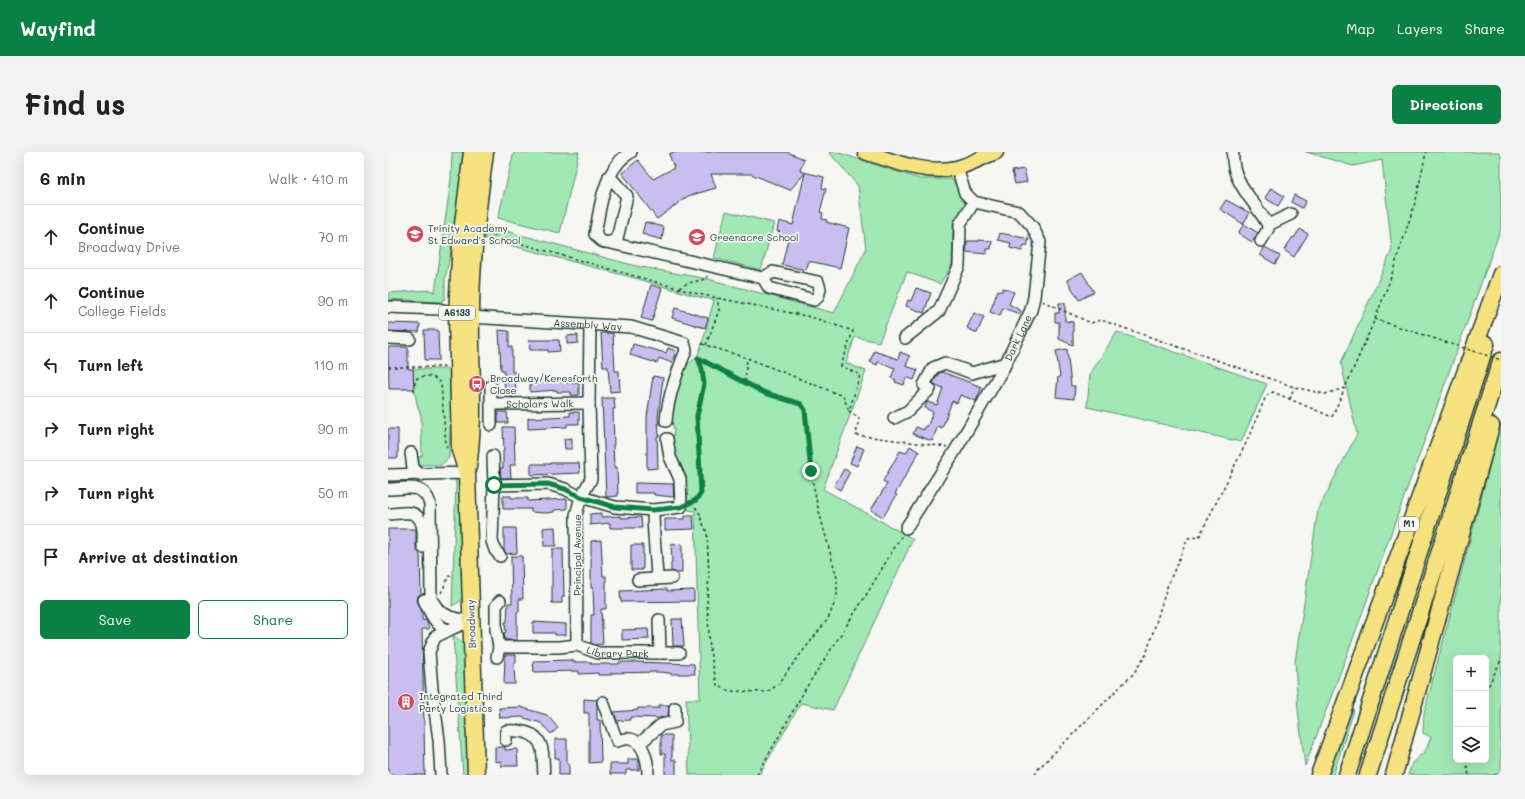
<!DOCTYPE html>
<meta charset="utf-8">
<style>
:root{--surface:#fff;--page:#f2f2f2;--text:#202124;--muted:#757577;--line:#e0e0e0;--accent:#0b8043}
body{margin:0;font-family:Mali,sans-serif;background:var(--page);color:var(--text)}
.controls{position:absolute;right:12px;bottom:12px;display:grid;overflow:hidden;border-radius:6px;box-shadow:0 4px 16px #0002}
.controls button{width:36px;height:36px;display:grid;place-items:center;padding:0;border:0;border-bottom:1px solid var(--line);background:var(--surface);color:var(--text);font:20px sans-serif}
.stop{position:absolute;width:12px;height:12px;margin:-9px;border:3px solid #0b8043;border-radius:50%;background:#fff}
.stop.end{background:#0b8043;border-color:#fff;box-shadow:0 1px 4px #0008}
.list{margin:0;padding:0;list-style:none}
h2{display:flex;justify-content:space-between;align-items:center;height:52px;margin:0;padding:0 16px;font-size:17px}
h2 small{font-size:13px;font-weight:400;color:var(--muted)}
.list li{display:grid;grid-template-columns:26px 1fr auto;gap:12px;align-items:center;box-sizing:border-box;height:64px;padding:0 16px;border-top:1px solid var(--line)}
.list b{display:block;font-size:15px;white-space:nowrap}
.list p{margin:0;font-size:13px;white-space:nowrap;color:var(--muted)}
.list em{font-size:13px;font-style:normal;color:var(--muted)}
.actions{display:flex;gap:8px;padding:12px 16px}
.actions a{flex:1;padding:9px 0;border:1px solid var(--accent);border-radius:6px;text-align:center;font-size:14px;color:var(--accent)}
.actions .main{background:var(--accent);color:#fff}
.icon{flex:none;width:22px;height:22px;fill:none;stroke:currentColor;stroke-width:2;stroke-linecap:round;stroke-linejoin:round}
.map{position:relative;flex:none;width:1113px;height:623px;overflow:hidden;border-radius:6px}
header{display:flex;align-items:center;gap:24px;box-sizing:border-box;height:56px;padding:0 20px;background:var(--accent);color:#fff}
header strong{font-size:19px}
nav{display:flex;gap:22px;margin-inline-start:auto;font-size:14px}
.intro{display:flex;align-items:center;justify-content:space-between;box-sizing:border-box;height:96px;padding:0 24px}
h1{margin:0;font-size:28px}
.button{padding:10px 18px;border-radius:6px;background:var(--accent);color:#fff;font-size:14px;font-weight:700}
main{display:flex;gap:24px;padding:0 24px}
aside{flex:1;background:var(--surface);border-radius:6px;box-shadow:0 4px 16px #0002}
.map>svg:first-child{display:block}
</style>
<header>
<strong>Wayfind</strong>
<nav><a>Map</a><a>Layers</a><a>Share</a></nav>
</header>
<div class="intro"><h1>Find us</h1><a class="button">Directions</a></div>
<main>
<aside>
<h2>6 min<small>Walk · 410 m</small></h2>
<ul class="list">
<li><svg class="icon" aria-label="ahead" viewBox="0 0 24 24"><path d="M12 20V5M6 11l6-6 6 6"/></svg><div><b>Continue</b><p>Broadway Drive</p></div><em>70 m</em></li>
<li><svg class="icon" aria-label="ahead" viewBox="0 0 24 24"><path d="M12 20V5M6 11l6-6 6 6"/></svg><div><b>Continue</b><p>College Fields</p></div><em>90 m</em></li>
<li><svg class="icon" aria-label="left" viewBox="0 0 24 24"><path d="M17 20v-9H6M10 6l-5 5 5 5"/></svg><div><b>Turn left</b></div><em>110 m</em></li>
<li><svg class="icon" aria-label="right" viewBox="0 0 24 24"><path d="M7 20v-9h11M14 6l5 5-5 5"/></svg><div><b>Turn right</b></div><em>90 m</em></li>
<li><svg class="icon" aria-label="right" viewBox="0 0 24 24"><path d="M7 20v-9h11M14 6l5 5-5 5"/></svg><div><b>Turn right</b></div><em>50 m</em></li>
<li><svg class="icon" aria-label="arrive" viewBox="0 0 24 24"><path d="M6 21V4h12l-3 4 3 4H6"/></svg><div><b>Arrive at destination</b></div></li>
</ul>
<div class="actions"><a class="main">Save</a><a>Share</a></div>
</aside>
<div class="map">
<svg width="1113" height="623" viewBox="0 0 1113 623">
<rect width="100%" height="100%" fill="#f6f6f2"/>
<filter id="ink" filterUnits="userSpaceOnUse"><feTurbulence type="fractalNoise" baseFrequency=".025" numOctaves="2"/><feDisplacementMap in="SourceGraphic" scale="8" xChannelSelector="R" yChannelSelector="G"/><feConvolveMatrix kernelMatrix="1 2 1 2 8 2 1 2 1" color-interpolation-filters="sRGB"/></filter>
<g filter="url(#ink)">
<path fill="#a2e8b4" stroke="#609274" fill-rule="evenodd" d="M64,0H75L64,96L57,126V147L52,150L0,147V141L42,138L47,140L63,27Z
M126,0H191L172,81L110,66Z
M441,0H448L532,27H564L579,53L565,71L564,113L552,132L519,120L491,190L467,185L458,211L478,219L435,337L525,387L445,558L413,551L371,623H301L298,547H312L307,359L300,358L299,342L294,320L284,292L286,278L283,265L287,246L298,214L309,205L314,192L326,148L311,145L250,127L95,86L96,73L248,114L320,127L446,161L478,97L470,34Z
M918,0H1113V76L966,484L917,614L910,558L907,510L930,358L969,282L953,211L1004,98L994,8L965,14Z
M338,59L386,71L373,118L326,106Z
M729,180L879,232L853,290L699,255L702,222Z
M25,217H63L64,233L61,306L53,313H31L30,305L34,304L33,264L29,252L26,237Z
M1113,271V623H1020L1024,611L1038,598L1043,585L1035,581L1036,561ZM1068,506H1098V608H1068Z
M67,325L70,326L71,330L77,442L71,450L64,454L68,333Z
M65,484C72,487 76,491 78,499L83,623H75Z
M961,556L966,558L945,623H937Z"/>
<g fill="none" stroke-linecap="round" stroke-linejoin="round">
<path stroke="#5f90a1" stroke-width="2.5" d="M1107,623L1113,622"/>
</g>
<path fill="#cabef0" stroke="#1f3d34" d="M286,0H399L416,7L412,19L436,25L434,36L438,37L432,60L435,61L434,67L439,68L438,70L461,76L452,116L421,109L418,118L394,113L400,87L390,84L392,80L389,79L391,69L405,73L417,21L402,38L363,22H323L328,36L300,44L269,67L234,21L250,8L265,27L286,16L281,2Z
M636,17L639,30L627,32L624,19Z
M883,36L896,44L890,54L877,46Z
M906,43L918,49L914,56L903,50Z
M838,48L862,61L855,72L832,57Z
M257,70L276,75L274,88L254,82Z
M856,72L870,81L864,90L850,81Z
M912,77L920,82L906,105L896,98L905,85L906,86Z
M612,81L641,87L639,94L636,93L634,99L622,96L623,91L610,88Z
M591,88L604,89L603,97H599V102L578,100L579,89H591Z
M877,95L892,104L887,112L872,103Z
M694,120L706,140L691,148L679,128Z
M263,133L274,136L264,169L253,166Z
M528,136L543,141L536,161L518,154L520,148L523,149Z
M615,136L626,140L621,152L633,159L632,162L615,156L612,164L602,160L610,138L614,139Z
M671,151H677V169L685,170V193L671,187V170H667V161H671Z
M287,156L320,166L317,176L284,166Z
M586,161L596,165L589,181L579,176Z
M0,171L32,172L31,180L0,179Z
M36,178H50L51,208H37Z
M111,178L121,179V195H124V220H127L128,245H117L116,218H113Z
M213,181H225L227,219H231L232,239L222,240L220,215H215Z
M190,183V191L179,192V184Z
M141,188H171L172,199L160,200V198H142Z
M245,192L278,201L280,196L288,199L284,211L271,206L269,211L242,203Z
M0,195H20V217H25L26,237H1Z
M679,197L683,234H687L686,247L668,245L670,225H672L668,199Z
M486,199L510,207L512,200L522,204L518,214L530,218L526,228L518,225L516,233L507,230L508,228L503,226L507,216L490,210L489,213L482,210Z
M554,220L594,235L588,249L572,243L569,251L564,249L554,276L550,274L544,289L525,282L528,275L536,278L537,274L539,275L545,260L537,256L539,250L549,253L555,236L548,233L545,231L550,222Z
M265,224L275,226L270,265L271,284H269L270,316L259,317V265Z
M166,227L167,229L178,228V231L191,230V243H183V240H169V238L142,240V228Z
M214,246H226L227,257H225L226,293H225L226,315H229L230,344L218,345Z
M110,260H119L120,271H110Z
M182,260H191V272H179V275L140,277V266L182,264Z
M115,275H126L127,313H122L123,326H113L112,316H115V299H116Z
M0,277H10V306H0Z
M184,286V297H177L176,287Z
M469,294L476,297L469,314L462,311Z
M522,294L531,300L507,342L509,343L495,365L483,358L499,332L495,329L512,299L518,301Z
M162,311H191L192,321L143,323V312H162Z
M456,317L462,320L452,338L446,334Z
M247,331L285,332L286,345L266,343V341H247Z
M115,344H123V346H140V349L179,347V357L166,358V360L157,361L143,360V357H115Z
M213,361V365L233,364V366L253,365L254,376H222V371L202,373V362Z
M297,364H305L306,377L277,378V367H297Z
M167,375L168,394H156L155,376Z
M116,376H128L129,401L118,402L116,398Z
M0,377H28V395L29,399L32,401L33,442L30,444L29,448L34,460V468H38L41,476V477H34L37,623H0Z
M213,388L215,424H218V457H213L215,492L207,493L203,491V463H206L205,436H203V389Z
M294,392V421H289L283,419V410H284L283,393Z
M243,393H255V418H243Z
M164,397H175L176,445H174V451H164Z
M123,404H134L135,447H131V460H129V488H117L116,481L118,480L117,470H119L120,451H124Z
M279,437V439L306,438V449L233,450L232,439Z
M284,467H294L296,494H285Z
M145,470L178,472V483H167V481H145Z
M260,477L261,487L234,488V478Z
M117,503H128V511H126L127,532H116Z
M185,508V510H203V512H231V510H245L306,512L307,522H282V521L270,520L223,521V523H210V521L191,522V519L146,520L145,509Z
M196,547L209,548V568H212L213,610L201,611V561H196Z
M271,553H281L280,564L271,566L242,565V568L229,569L226,560L250,558V556H271Z
M132,555L159,563L170,576L163,582L153,571L133,565L112,566L111,556Z
M273,583H284V608H288V623H277V602H273Z
M167,587H179V612H181V623H171V606H167Z
M107,595H117V598L129,597L130,614H113V609L107,610Z
M240,607H251V618H238V622H222V612H240Z"/>
<g fill="none" stroke-linecap="round" stroke-linejoin="round">
<g stroke="#1f3d34" stroke-width="14">
<g id="minor">
<path d="M845,0C842,29 867,49 880,73V77L873,89"/>
<path d="M221,24L239,44L229,87C219,93 213,91 207,82C212,58 214,30 231,10C234,6 239,3 243,0"/>
<path d="M880,73L903,62"/>
<path d="M223,91L375,126L381,136L426,148L430,145L432,137L430,130L385,120L375,126"/>
<path id="s1" d="M0,155L51,157L82,165L243,175L296,191L298,198C289,221 280,244 278,269"/>
<path d="M0,186L22,187"/>
<path d="M517,186L551,159L571,114L572,72L586,50"/>
<path d="M103,234V273"/>
<path id="s2" d="M104,252L201,251"/>
<path d="M506,266L520,259L542,237L536,233L545,216L557,211L584,221L618,211"/>
<path d="M23,301L25,316L32,323"/>
<path d="M105,304L106,333L104,389L107,398L112,404"/>
<path d="M0,323L79,321"/>
<path d="M106,333L160,332L177,337L193,345L227,355L265,358L293,355L292,327L282,305L279,287"/>
<path d="M0,337C18,337 36,330 42,352L43,447L51,459L62,465L83,470"/>
<path d="M265,358C265,381 268,403 269,426"/>
<path d="M0,362C7,362 16,360 23,361C38,365 35,384 35,395"/>
<path id="s3" d="M518,376L567,299L616,215L643,158L646,145L652,90L644,74L631,60L586,50L577,41L569,16"/>
<path d="M250,428L284,426"/>
<path d="M36,448C41,459 48,475 60,478"/>
<path d="M271,468L272,501"/>
<path d="M189,493L188,363L193,345L203,327L201,251L202,173"/>
<path id="s4" d="M111,495H171L189,493L210,501H291"/>
<path d="M109,505L111,495L108,477V454L112,449"/>
<path d="M215,550L229,589C232,588 238,586 242,587C257,590 260,611 260,623"/>
<path d="M118,588V579C131,578 148,579 153,594C156,601 155,615 156,623"/>
<path d="M251,592L273,573L287,570V556"/>
<path d="M53,623L51,588L44,537L41,500L47,485L63,477L79,470"/>
</g>
</g>
<g stroke="#1f3d34" stroke-width="17">
<path id="major" d="M477,0C505,9 538,23 568,16C581,13 595,5 608,0"/>
</g>
<g stroke="#1f3d34" stroke-width="19">
<path id="highway" d="M78,317L72,298L69,161L73,88L84,0
M88,623L79,321C88,269 82,216 83,163C83,108 90,54 97,0
M931,623L1113,122
M959,623L1098,192
M980,623L1113,209
M1006,623L1103,274"/>
</g>
<path stroke="#1f3d34" stroke-width="1.5" stroke-dasharray="3 3" stroke-linecap="butt" d="M99,82L310,142L423,165L465,179L453,214L472,223L461,259L471,266L468,283L559,295
M291,136L300,131L318,127L319,124
M654,149L703,171L713,168L906,235L937,242L957,236L987,167L1011,175
M987,167L1001,131L1028,48L1038,0
M314,192L359,206L455,244L461,259
M318,193L331,158L329,146
M0,215H58
M357,230L359,206
M26,239L27,230L29,226C40,222 46,224 53,232L58,293L59,296
M902,247L906,235
M303,350L308,349L313,341L309,265L316,232L314,217L310,206L306,203
M304,350L312,362L314,370L319,380L321,425L319,448L322,499L329,533L341,539L379,540L391,532L401,517L440,467L449,445V426L429,352L423,319L417,258L413,252L377,241L310,206
M53,441L61,424H64
M1098,539L1113,508
M1078,608L1081,623
M369,623L418,536L477,445L514,383
M647,623L650,617L745,522L758,503L779,435L800,386L811,385L858,291L878,244L885,240L944,265L957,236"/>
<use href="#minor" stroke="#f6f6f2" stroke-width="11"/>
<use href="#major" stroke="#f7e281" stroke-width="14"/>
<use href="#highway" stroke="#f7e281" stroke-width="16"/>
<path stroke="#1f3d34" stroke-width="1.5" stroke-dasharray="3 3" stroke-linecap="butt" d="M1011,175L1113,208"/>
</g>
</g>
<g fill="none" stroke-linecap="round" stroke-linejoin="round" filter="url(#ink)">
<path stroke="#0b8043" stroke-width="5" d="M106,333L160,332L177,337L193,345L227,355L265,358L293,355L308,348L313,341L309,264L316,232L314,217L310,206L377,241L413,252L417,258L423,319"/>
</g>
<defs>
<g id="school-disc" transform="scale(0.9)"><circle r="9.5" fill="#d1495b" stroke="#f6f6f2"/><path d="M0-5L7-2L0 1L-7-2ZM-4 1L0 2.5L4 1V4Q0 6-4 4Z" fill="#fff"/></g>
<g id="bus-disc" transform="scale(0.9)"><circle r="9.5" fill="#d1495b" stroke="#f6f6f2"/><path d="M-5-6H5V4H4V6H2V4H-2V6H-4V4H-5ZM-3.5-4V0h7V-4ZM-3.5 1.2v1.5H-2V1.2ZM2 1.2v1.5H3.5V1.2Z" fill="#fff"/></g>
<g id="building-disc" transform="scale(0.9)"><circle r="9.5" fill="#d1495b" stroke="#f6f6f2"/><path d="M-4-6H4V6H1V3H-1V6H-4ZM-2.5-4.3h1.7v1.8h-1.7ZM.8-4.3h1.7v1.8H.8ZM-2.5-1h1.7V.8h-1.7ZM.8-1h1.7V.8H.8Z" fill="#fff"/></g>
</defs>
<g fill-rule="evenodd">
<use href="#school-disc" x="27" y="82"/>
<use href="#school-disc" x="309" y="85"/>
<use href="#bus-disc" x="89" y="232"/>
<use href="#building-disc" x="18" y="550"/>
</g>
<g text-anchor="middle" stroke-width="3.5" stroke-linejoin="round" paint-order="stroke">
<g fill="#f6f6f2" stroke="#60746d" stroke-width="1">
<rect x="51" y="154" width="36" height="14" rx="3"/>
<rect x="1011" y="365" width="20" height="14" rx="3"/>
</g>
<g font-size="9" font-weight="bold" fill="#1f3d34">
<text x="69" y="164">A6133</text>
<text x="1021" y="375">M1</text>
</g>
<g font-size="10" fill="#1f3d34" stroke="#f6f6f2" text-anchor="start">
<text x="40" y="80">Trinity Academy<tspan x="40" dy="12">St Edward's School</tspan></text>
<text x="322" y="89">Greenacre School</text>
<text x="102" y="230">Broadway/Keresforth<tspan x="102" dy="12">Close</tspan></text>
<text x="31" y="548">Integrated Third<tspan x="31" dy="12">Party Logistics</tspan></text>
</g>
<g font-size="10" fill="#1f3d34" stroke="#f6f6f2">
<text dy="4" stroke="none"><textPath href="#s1" startOffset="201">Assembly Way</textPath></text>
<text dy="4" stroke="none"><textPath href="#s3" startOffset="221">Dark Lane</textPath></text>
<text dy="4" stroke="none"><textPath href="#s2" startOffset="48">Scholars Walk</textPath></text>
<text transform="translate(189 403) rotate(-90)" y="4">Principal Avenue</text>
<text transform="translate(83 472) rotate(-92)" y="4">Broadway</text>
<text dy="4" stroke="none"><textPath href="#s4" startOffset="120">Library Park</textPath></text>
</g>
</g>
</svg>
<div class="controls">
<button>+</button>
<button>−</button>
<button><svg class="icon" aria-label="layers" viewBox="0 0 24 24"><path d="M12 4l9 5-9 5-9-5zM3 14l9 5 9-5"/></svg></button>
</div>
<div class="stop" style="left:106px;top:333px"></div>
<div class="stop end" style="left:423px;top:319px"></div>
</div>
</main>
